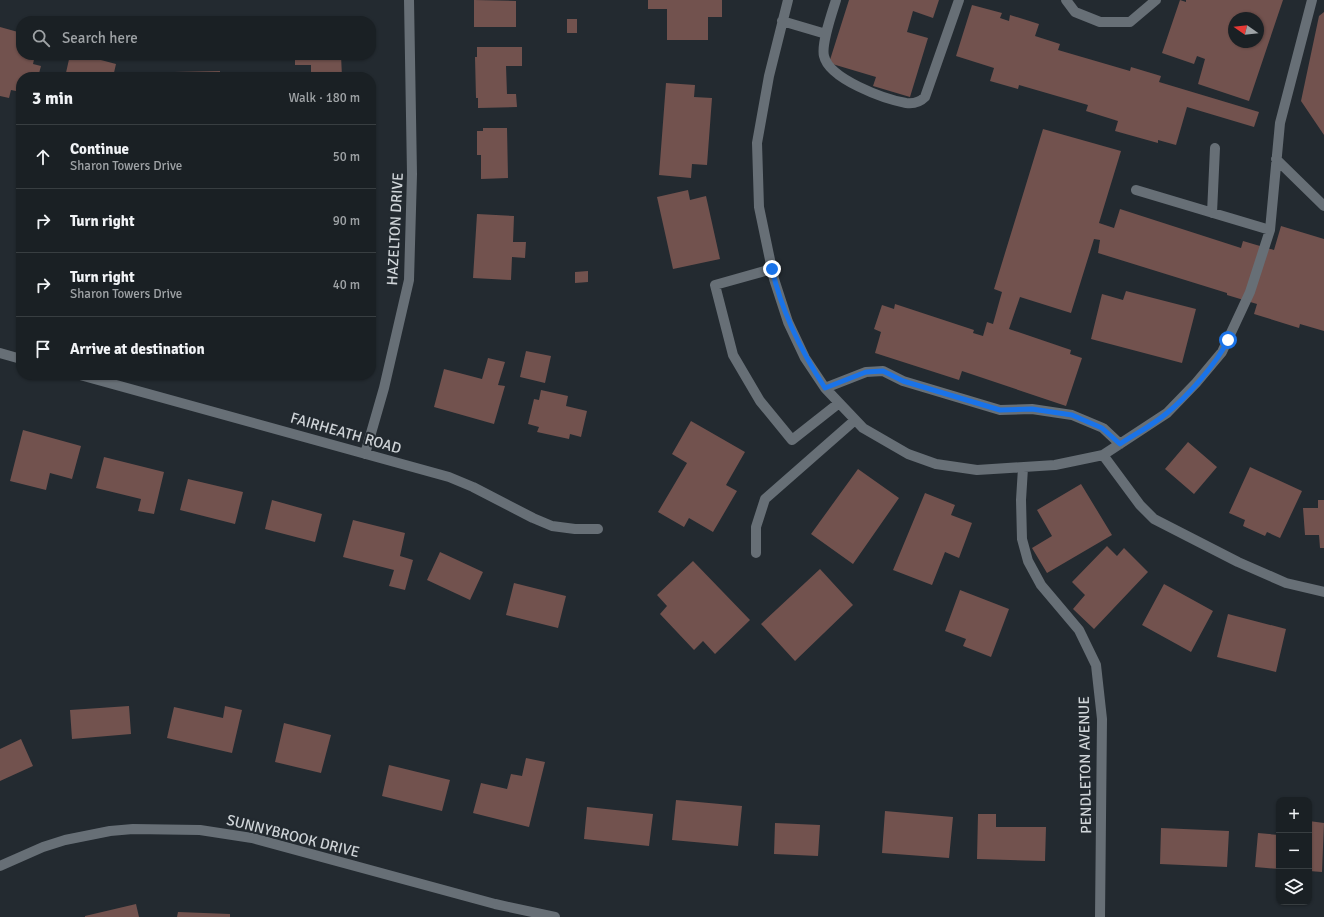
<!DOCTYPE html>
<meta charset="utf-8">
<style>
:root{--surface:#1a2024;--page:#272d31;--text:#f1f3f6;--muted:#9fa3a6;--line:#383e41}
body{margin:0;font-family:Signika,sans-serif;background:var(--page);color:var(--text)}
.controls{position:absolute;right:12px;bottom:12px;display:grid;overflow:hidden;border-radius:8px;box-shadow:0 1px 3px #0004}
.controls button{width:36px;height:36px;display:grid;place-items:center;padding:0;border:0;border-bottom:1px solid var(--line);background:var(--surface);color:var(--text);font:20px sans-serif}
.compass{position:absolute;left:1228px;top:12px;width:36px;height:36px;border-radius:50%;background:var(--surface);box-shadow:0 1px 3px #0004;rotate:284deg}
.stop{position:absolute;width:12px;height:12px;margin:-9px;border:3px solid #1a73e8;border-radius:50%;background:#fff}
.stop.end{background:#1a73e8;border-color:#fff;box-shadow:0 1px 4px #0008}
.list{margin:0;padding:0;list-style:none}
h2{display:flex;justify-content:space-between;align-items:center;height:52px;margin:0;padding:0 16px;font-size:17px}
h2 small{font-size:13px;font-weight:400;color:var(--muted)}
.list li{display:grid;grid-template-columns:26px 1fr auto;gap:12px;align-items:center;box-sizing:border-box;height:64px;padding:0 16px;border-top:1px solid var(--line)}
.list b{display:block;font-size:15px;white-space:nowrap}
.list p{margin:0;font-size:13px;white-space:nowrap;color:var(--muted)}
.list em{font-size:13px;font-style:normal;color:var(--muted)}
.icon{flex:none;width:22px;height:22px;fill:none;stroke:currentColor;stroke-width:2;stroke-linecap:round;stroke-linejoin:round}
.map{position:relative;flex:none;width:1324px;height:917px;overflow:hidden}
.search{position:absolute;background:var(--surface);box-shadow:0 1px 3px #0004;left:16px;top:16px;width:360px;height:44px;display:flex;align-items:center;gap:10px;box-sizing:border-box;padding:0 14px;border-radius:16px;color:var(--muted);font-size:15px}
.panel{position:absolute;background:var(--surface);box-shadow:0 1px 3px #0004;left:16px;top:72px;width:360px;height:308px;border-radius:16px}
.map>svg:first-child{display:block}
</style>
<div class="map">
<svg width="1324" height="917" viewBox="0 0 1324 917">
<rect width="100%" height="100%" fill="#232a30"/>
<path fill="#72524e" fill-rule="evenodd" d="M474,0L516,1V27H474Z
M648,0H722V17H708V40H667V9H648Z
M849,0H939L933,18L913,11L907,32L928,38L910,97L873,86L876,77L829,63Z
M1180,0L1186,2V0H1283L1249,101L1198,84L1205,59L1197,56L1194,64L1162,53ZM1234,18H1258V42H1234Z
M972,5L1002,13L1000,18L1009,21L1010,15L1039,24L1035,36L1060,44L1058,50L1130,71L1131,67L1161,76L1159,82L1259,112L1254,127L1187,107L1176,145L1158,140V143L1115,131L1118,121L1086,111L1088,105L1019,85L1018,89L990,81L994,68L956,56Z
M1324,12V135L1301,101L1319,16Z
M567,19H577V33H567Z
M0,27L18,32L16,36L21,37V55H35L33,64L41,66L38,77H21V92L11,90L9,98L0,96Z
M477,47H522V66H506L507,94H516L517,107L478,108V98H476L475,57H477Z
M70,55H82L116,64L113,77H65Z
M295,55H341L342,77H311V65H295Z
M220,71V77H174V72Z
M666,83L695,85L694,97L712,98L707,165L692,164L691,178L659,175Z
M483,128H507L508,178L481,179V155H477V131H483Z
M1043,129L1121,151L1099,223L1114,228L1120,209L1241,248L1243,241L1274,250L1281,226L1324,239V331L1300,324L1299,328L1254,314L1257,304L1227,295V293L1098,253L1100,240L1094,239L1071,313L1020,297L1009,329L1071,350L1070,354L1082,358L1066,406L962,371L959,380L875,353L881,332L874,329L882,305L894,309L895,304L974,330L973,333L983,336L987,322L993,324L1002,292L994,289Z
M688,190L690,200L706,196L720,259L673,269L657,197Z
M477,214L514,216L513,242H526L525,258L512,257L511,280L473,278Z
M588,271V282L575,283V272Z
M21,273V289L17,287Z
M1126,291L1196,309L1182,363L1091,339L1102,294L1123,300Z
M526,351L551,356L545,383L520,377Z
M488,358L505,362L498,385L505,386L494,424L434,407L444,369L482,379Z
M541,390L568,396L566,406L587,411L581,437L570,434L569,439L537,432L539,427L528,424L534,399L539,400Z
M691,421L745,452L726,485L737,491L713,532L689,518L684,527L658,512L687,463L672,454Z
M23,430L81,446L72,479L50,473L46,490L10,481Z
M1188,442L1217,467L1194,494L1165,469Z
M104,457L164,472L154,514L138,511L141,499L96,488Z
M1250,467L1302,491L1280,538L1267,532L1265,536L1243,526L1245,520L1229,513Z
M858,469L899,498L853,564L811,534Z
M188,479L243,492L235,524L180,510Z
M1081,484L1112,535L1047,573L1032,548L1052,536L1037,510Z
M925,493L955,505L951,515L972,523L959,558L945,552L932,585L893,570Z
M272,500L322,514L315,542L265,529Z
M1318,500H1324V548H1320L1319,535H1305L1303,508H1318Z
M353,520L405,533L400,556L413,560L405,590L389,586L394,570L343,557Z
M1107,546L1117,556L1124,548L1148,572L1094,629L1073,609L1085,595L1072,582Z
M440,552L483,572L470,600L427,580Z
M693,561L750,620L715,654L703,641L694,650L660,614L667,606L657,595Z
M820,569L853,605L795,661L761,624Z
M514,583L566,596L558,628L506,615Z
M1164,584L1213,611L1191,652L1142,625Z
M960,590L1009,609L991,657L963,646L966,639L945,631Z
M1228,614L1286,629L1276,672L1217,657Z
M129,706L131,734L72,739L70,710Z
M225,706L242,710L232,753L167,738L174,707L223,718Z
M284,723L331,735L321,773L275,762Z
M21,739L33,766L0,781V749Z
M526,758L545,762L529,827L473,813L481,783L507,789L511,774L522,776Z
M389,765L450,780L442,811L382,796Z
M676,800L742,806L738,846L672,840Z
M587,807L653,814L649,846L584,839Z
M885,811L953,817L949,858L882,853Z
M978,814H996V827H1046L1045,861L977,859Z
M1309,821L1324,823L1322,872L1309,871Z
M775,823L820,825L818,856L774,854Z
M1161,828L1229,831L1227,867L1160,864Z
M1258,833L1279,835V869L1255,867Z
M136,904L139,917H85V916Z
M178,912L230,914V917H177Z"/>
<g fill="none" stroke-linecap="round" stroke-linejoin="round">
<path stroke="#676f76" stroke-width="10" d="M788,0L769,76L757,143L759,207L774,279L788,322L805,358L825,388L863,428L908,454L936,464L977,470L1055,465L1103,455L1167,413L1196,383L1222,352L1250,292L1270,230L1280,123L1312,0
M836,0C832,13 821,44 824,56C829,79 884,99 906,103C913,104 920,102 925,97L959,0
M1066,0L1075,12L1100,22H1130L1156,0
M782,21L826,34
M1276,159L1324,206
M1136,190L1270,230
M1212,213L1215,148
M772,269L715,285L733,355L760,401L792,440L839,403
M0,353L21,359
M80,375L449,477L473,487L533,518L552,526L575,529H598
M825,388L866,372L883,371L903,381L1000,410L1032,409L1072,415L1103,428L1120,444
M365,454L384,388L409,280L412,174L409,0
M1103,455L1140,505L1154,519L1238,562L1286,583L1324,592
M1023,468L1021,500L1022,539L1028,561L1041,585L1079,630L1096,665L1102,719L1100,917
M756,553V527L765,499L855,420
M0,866L43,847L65,840L110,831L133,829L200,830L252,838L495,904L555,917"/>
</g>
<g fill="none" stroke-linecap="round" stroke-linejoin="round">
<path stroke="#1a73e8" stroke-width="5" d="M772,269C782,313 801,351 825,388L866,372L883,371L903,381L1000,410L1032,409L1072,415L1102,428L1120,444C1135,434 1153,425 1167,413C1187,397 1217,363 1228,340"/>
</g>
<g text-anchor="middle" stroke-width="4" stroke-linejoin="round" paint-order="stroke">
<g font-size="15" fill="#cfd4d8" stroke="#232a30">
<text transform="translate(395 229) rotate(-87)" y="5">HAZELTON DRIVE</text>
<text transform="translate(346 433) rotate(16)" y="5">FAIRHEATH ROAD</text>
<text transform="translate(1085 765) rotate(-91)" y="5">PENDLETON AVENUE</text>
<text transform="translate(293 836) rotate(14)" y="5">SUNNYBROOK DRIVE</text>
</g>
</g>
</svg>
<div class="controls">
<button>+</button>
<button>−</button>
<button><svg class="icon" aria-label="layers" viewBox="0 0 24 24"><path d="M12 4l9 5-9 5-9-5zM3 14l9 5 9-5"/></svg></button>
</div>
<svg class="compass" viewBox="-18 -18 36 36"><path d="M0-13l5 13h-10z" fill="#e53935"/><path d="M0 13l5-13h-10z" fill="#9fa3a6"/></svg>
<div class="stop" style="left:1228px;top:340px"></div>
<div class="stop end" style="left:772px;top:269px"></div>
<div class="search"><svg class="icon" aria-label="search" viewBox="0 0 24 24"><circle cx="10" cy="10" r="6"/><path d="M15 15l6 6"/></svg>Search here</div>
<section class="panel">
<h2>3 min<small>Walk · 180 m</small></h2>
<ul class="list">
<li><svg class="icon" aria-label="ahead" viewBox="0 0 24 24"><path d="M12 20V5M6 11l6-6 6 6"/></svg><div><b>Continue</b><p>Sharon Towers Drive</p></div><em>50 m</em></li>
<li><svg class="icon" aria-label="right" viewBox="0 0 24 24"><path d="M7 20v-9h11M14 6l5 5-5 5"/></svg><div><b>Turn right</b></div><em>90 m</em></li>
<li><svg class="icon" aria-label="right" viewBox="0 0 24 24"><path d="M7 20v-9h11M14 6l5 5-5 5"/></svg><div><b>Turn right</b><p>Sharon Towers Drive</p></div><em>40 m</em></li>
<li><svg class="icon" aria-label="arrive" viewBox="0 0 24 24"><path d="M6 21V4h12l-3 4 3 4H6"/></svg><div><b>Arrive at destination</b></div></li>
</ul>
</section>
</div>
